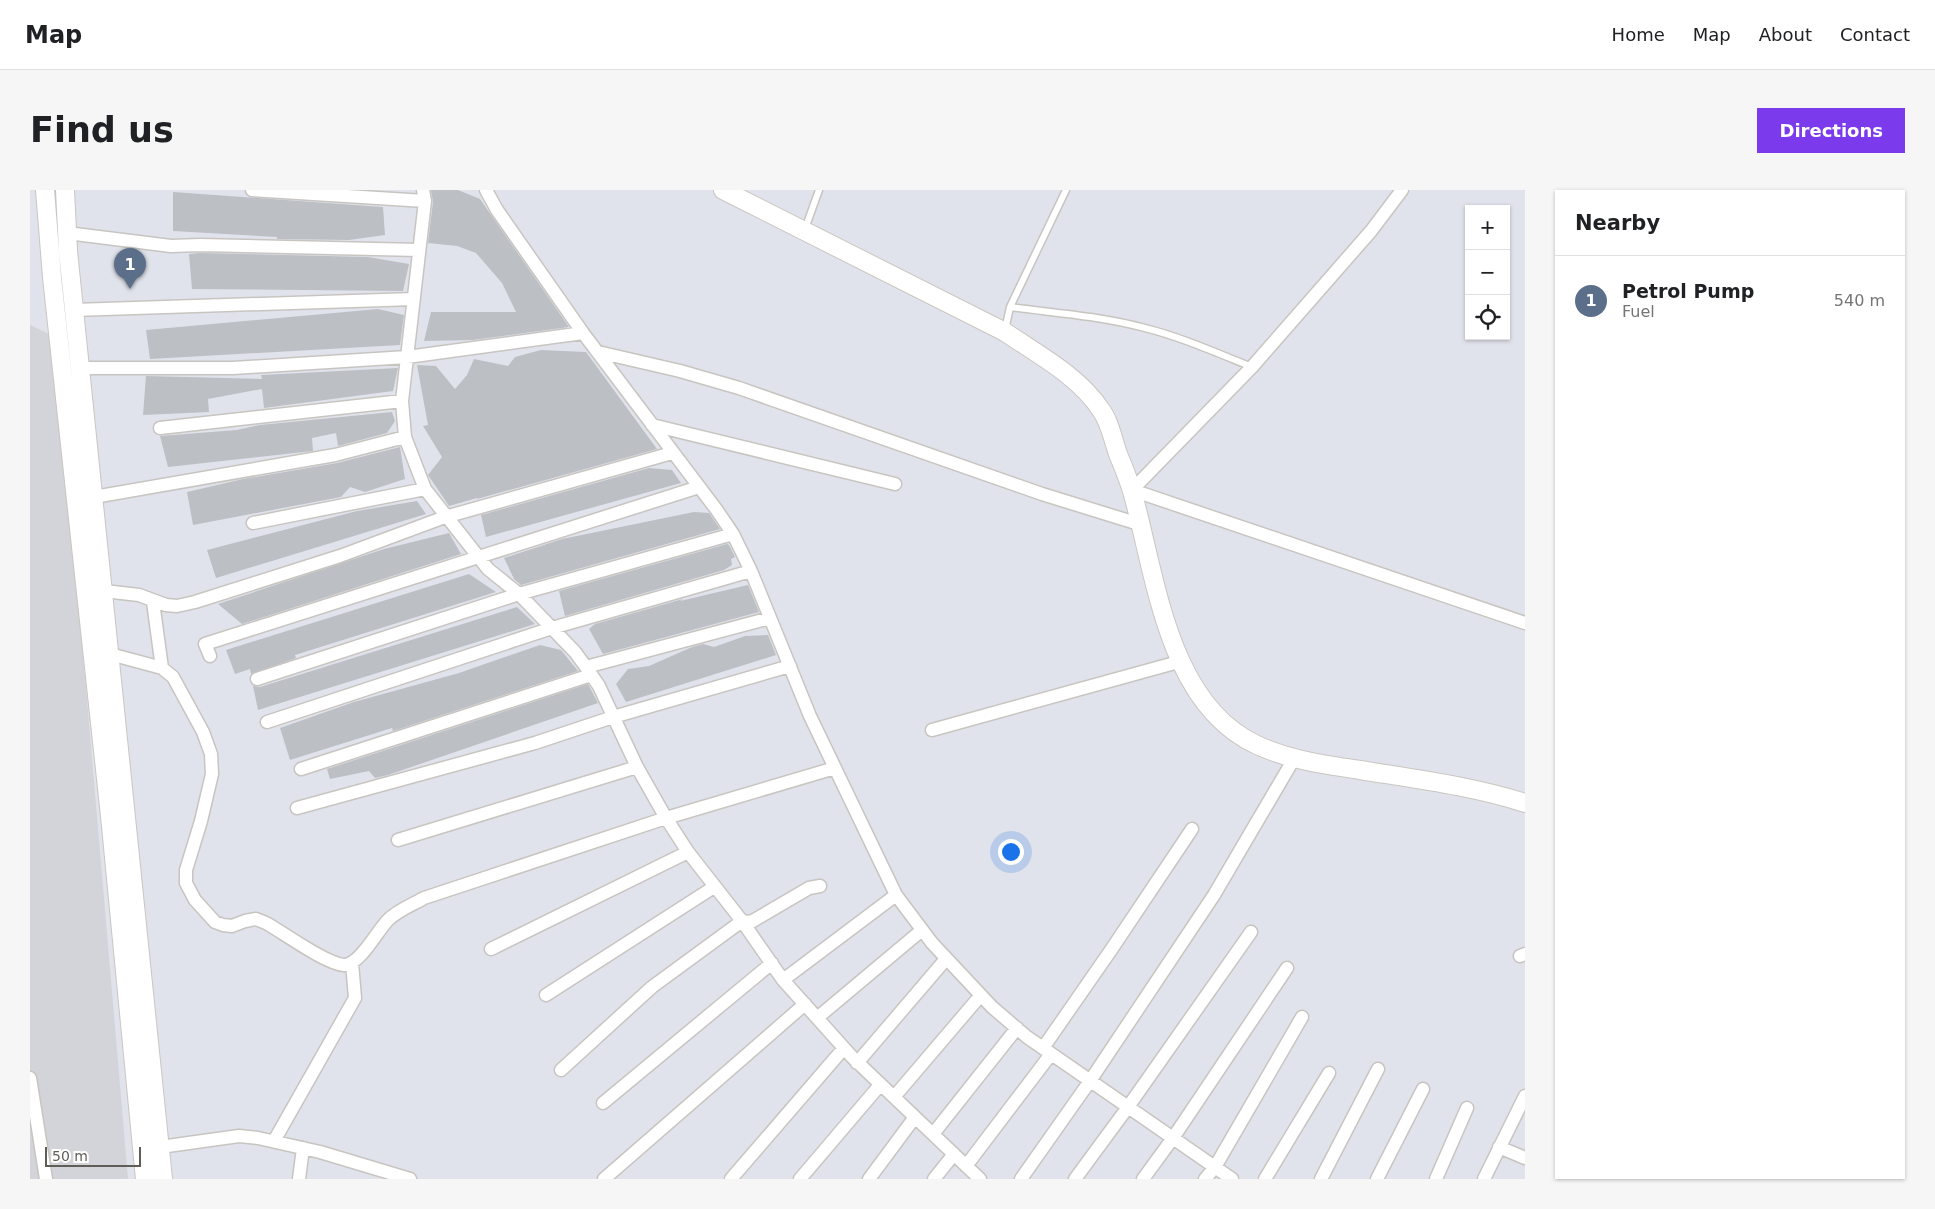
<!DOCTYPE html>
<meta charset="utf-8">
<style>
:root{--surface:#fff;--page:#f6f6f6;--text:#202124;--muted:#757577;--line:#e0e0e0;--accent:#7c3aed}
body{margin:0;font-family:"DejaVu Sans",sans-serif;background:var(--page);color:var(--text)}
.controls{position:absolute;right:15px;top:15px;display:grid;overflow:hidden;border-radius:0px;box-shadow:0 1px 4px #0004}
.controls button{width:45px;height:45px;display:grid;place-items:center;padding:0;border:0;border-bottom:1px solid var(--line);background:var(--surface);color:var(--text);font:25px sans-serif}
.scale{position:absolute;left:15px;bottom:12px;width:96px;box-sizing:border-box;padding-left:5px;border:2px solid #605c58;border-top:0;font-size:14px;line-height:18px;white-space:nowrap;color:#605c58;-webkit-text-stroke:4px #fff;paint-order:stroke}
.you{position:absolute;left:980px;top:661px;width:18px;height:18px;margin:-12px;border:4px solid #fff;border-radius:50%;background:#1a73e8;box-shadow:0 0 0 8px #1a73e833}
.badge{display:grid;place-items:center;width:32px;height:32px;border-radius:50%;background:var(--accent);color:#fff;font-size:16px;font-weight:700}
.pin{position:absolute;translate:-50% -41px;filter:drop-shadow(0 1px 2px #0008)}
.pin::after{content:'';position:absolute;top:26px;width:18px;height:15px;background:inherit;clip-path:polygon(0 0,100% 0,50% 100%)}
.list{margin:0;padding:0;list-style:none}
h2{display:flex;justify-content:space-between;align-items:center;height:65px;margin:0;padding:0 20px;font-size:21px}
h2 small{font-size:16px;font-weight:400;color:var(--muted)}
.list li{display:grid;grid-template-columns:32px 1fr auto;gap:15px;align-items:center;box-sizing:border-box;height:90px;padding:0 20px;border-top:1px solid var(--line)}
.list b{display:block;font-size:19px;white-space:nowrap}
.list p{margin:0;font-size:16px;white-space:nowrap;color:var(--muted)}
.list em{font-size:16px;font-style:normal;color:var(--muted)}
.icon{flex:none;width:28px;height:28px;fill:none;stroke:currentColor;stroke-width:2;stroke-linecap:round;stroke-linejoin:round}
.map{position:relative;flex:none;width:1495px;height:989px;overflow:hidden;border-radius:0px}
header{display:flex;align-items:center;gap:30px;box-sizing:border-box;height:70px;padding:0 25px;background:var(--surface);border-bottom:1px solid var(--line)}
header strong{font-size:24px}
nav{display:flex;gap:28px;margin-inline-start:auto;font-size:18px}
.intro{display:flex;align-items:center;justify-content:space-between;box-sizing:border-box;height:120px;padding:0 30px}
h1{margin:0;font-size:35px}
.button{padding:12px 22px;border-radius:0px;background:var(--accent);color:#fff;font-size:18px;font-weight:700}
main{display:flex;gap:30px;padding:0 30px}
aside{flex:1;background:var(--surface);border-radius:0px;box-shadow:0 1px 4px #0004}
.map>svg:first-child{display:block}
</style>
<header>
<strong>Map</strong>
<nav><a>Home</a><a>Map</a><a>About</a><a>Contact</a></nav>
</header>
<div class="intro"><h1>Find us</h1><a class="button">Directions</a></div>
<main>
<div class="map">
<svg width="1495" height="989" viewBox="0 0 1495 989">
<rect width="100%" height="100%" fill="#e0e3eb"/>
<path fill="#d2d4d9" d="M0,135L26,147L98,989H0Z"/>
<path fill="#bcc0c5" d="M401,0H428L450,9L539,137L443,150L394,151L401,122H486L472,93L446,63L427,56L398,53L403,12Z
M143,2L353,17L355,45L319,50L247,49V47L143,41Z
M170,63L338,67L379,74L373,101L162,99L159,64Z
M348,119L374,125L370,155L120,169L116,140Z
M511,160L556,162L627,259L447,309V308L419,316L398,285L412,267L393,236L398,235L387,175L406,176L425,199L437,185L444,169L478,176L485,167Z
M368,178L363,201L234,218L232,199L178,209L179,222L113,225L116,186L232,189L231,185Z
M362,222L365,231L357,243L308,256L306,243L282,248L283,261L138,277L130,246L207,240L230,235Z
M370,257L375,289L335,302L320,297L311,307L163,335L157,302L213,289L307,273Z
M619,278L642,280L651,293L456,347L451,325Z
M387,311L396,324L186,388L177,360L327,321Z
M664,322L679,323L690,339L491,395L484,389L474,368L532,349Z
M419,343L431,364L212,434L188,414L354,359Z
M697,354L699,355L705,367L701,369L702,375L694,380L535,426L529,401Z
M439,384L466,402L265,465L266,468L221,484L220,479L205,484L196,460Z
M718,395L729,422L573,464L559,439L565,434L653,409L650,411Z
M487,417L505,434L228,520L223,496L230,497Z
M738,445L746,465L596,512L586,494L598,479L619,476L662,457L673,454L684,457L715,446Z
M510,455L531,460L548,481L363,541L362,538L260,570L250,538L324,512L429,483Z
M558,494L568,513L358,585L345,588L339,581L300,589L297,579Z"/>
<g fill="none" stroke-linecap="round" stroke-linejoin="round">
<g stroke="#c8c5c1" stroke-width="9">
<path id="lane" d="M775,39L789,0
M980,117C1025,123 1071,126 1115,138C1151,147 1187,163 1222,177
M975,140L980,117L1036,0"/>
</g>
<g stroke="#c8c5c1" stroke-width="15">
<path id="street" d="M222,0L395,11
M393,0L395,11L372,211L375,247L395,299L458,379L489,404L545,462L556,477L569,496L607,577L636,628L658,662L712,731L753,790L823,868L950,989
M456,0L467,20L553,143L686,319L703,344L721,381L780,526L866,705L902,753L962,817L997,847L1202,989
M1372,0L1341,41L1222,177L1102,300L1495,433
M37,43L141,56L170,55L389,60
M44,120L384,109
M568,162L650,181L709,198L1012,304L1109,334
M50,178H203L377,167L553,143
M622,235L865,294
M130,238L372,211
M64,307L305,265L375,247
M223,333L395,299
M74,401L109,405L136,415L147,416L165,412L310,366L415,327L642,263
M123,412L132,478
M80,464L132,478L143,487L173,542L181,564L182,584L171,631L156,680V693L165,710L185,732L193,735L202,736L215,731L226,729L236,733C254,743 296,774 314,775C330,775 347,741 358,730C368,720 382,715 394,708L636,628L805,578
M180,466L175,454L669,297
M556,477L740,428
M227,489L489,404L703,344
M237,532L522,438L721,381
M902,540L1152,471
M271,579L561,485
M267,618L505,553L583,527L760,476
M368,650L607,577
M461,759L658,662
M1490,766L1495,764
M753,790L866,705
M516,805L684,697
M787,828L892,740
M1013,858L1081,760L1162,639
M827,873L916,769
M531,880L622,797L712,731L721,732L779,698L790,696
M0,888L16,989
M864,907L951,805
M573,913L742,773
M903,944L987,838
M244,951L325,808L322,773
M130,957L209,946L228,948L290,962L380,989
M1469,957L1495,968
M936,976L1021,864
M269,989L273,958
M574,989L775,814
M701,989L814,858
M770,989L850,895
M839,989L885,927
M904,989L924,964
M991,989L1060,891L1184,705L1265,567
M1045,989L1098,917L1221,742
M1113,989L1143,948L1257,778
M1175,989L1185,977L1272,827
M1235,989L1299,883
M1291,989L1348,879
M1347,989L1393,899
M1406,989L1437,918
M1454,989L1495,906"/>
</g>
<g stroke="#cac6c1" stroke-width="20">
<path id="secondary" d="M15,0L22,87L80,626L115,989
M35,0L38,61L133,989
M693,0L975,142C1007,164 1049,186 1071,220C1080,232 1083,250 1088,264C1093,276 1098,288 1102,301C1126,385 1137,514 1227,555C1259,570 1296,575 1330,580C1385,589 1442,596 1495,613"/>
</g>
<use href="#lane" stroke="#fff" stroke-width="6"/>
<use href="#street" stroke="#fff" stroke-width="12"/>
<use href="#secondary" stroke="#fff" stroke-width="18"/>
</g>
</svg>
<div class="controls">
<button>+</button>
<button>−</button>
<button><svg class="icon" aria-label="locate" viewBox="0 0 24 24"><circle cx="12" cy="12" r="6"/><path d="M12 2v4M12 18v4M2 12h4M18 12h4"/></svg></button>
</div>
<div class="scale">50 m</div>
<div class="you"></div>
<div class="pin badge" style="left:100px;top:99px;background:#5c6f8a">1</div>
</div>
<aside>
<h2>Nearby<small></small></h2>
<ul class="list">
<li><span class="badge" style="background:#5c6f8a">1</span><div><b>Petrol Pump</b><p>Fuel</p></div><em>540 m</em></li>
</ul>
</aside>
</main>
